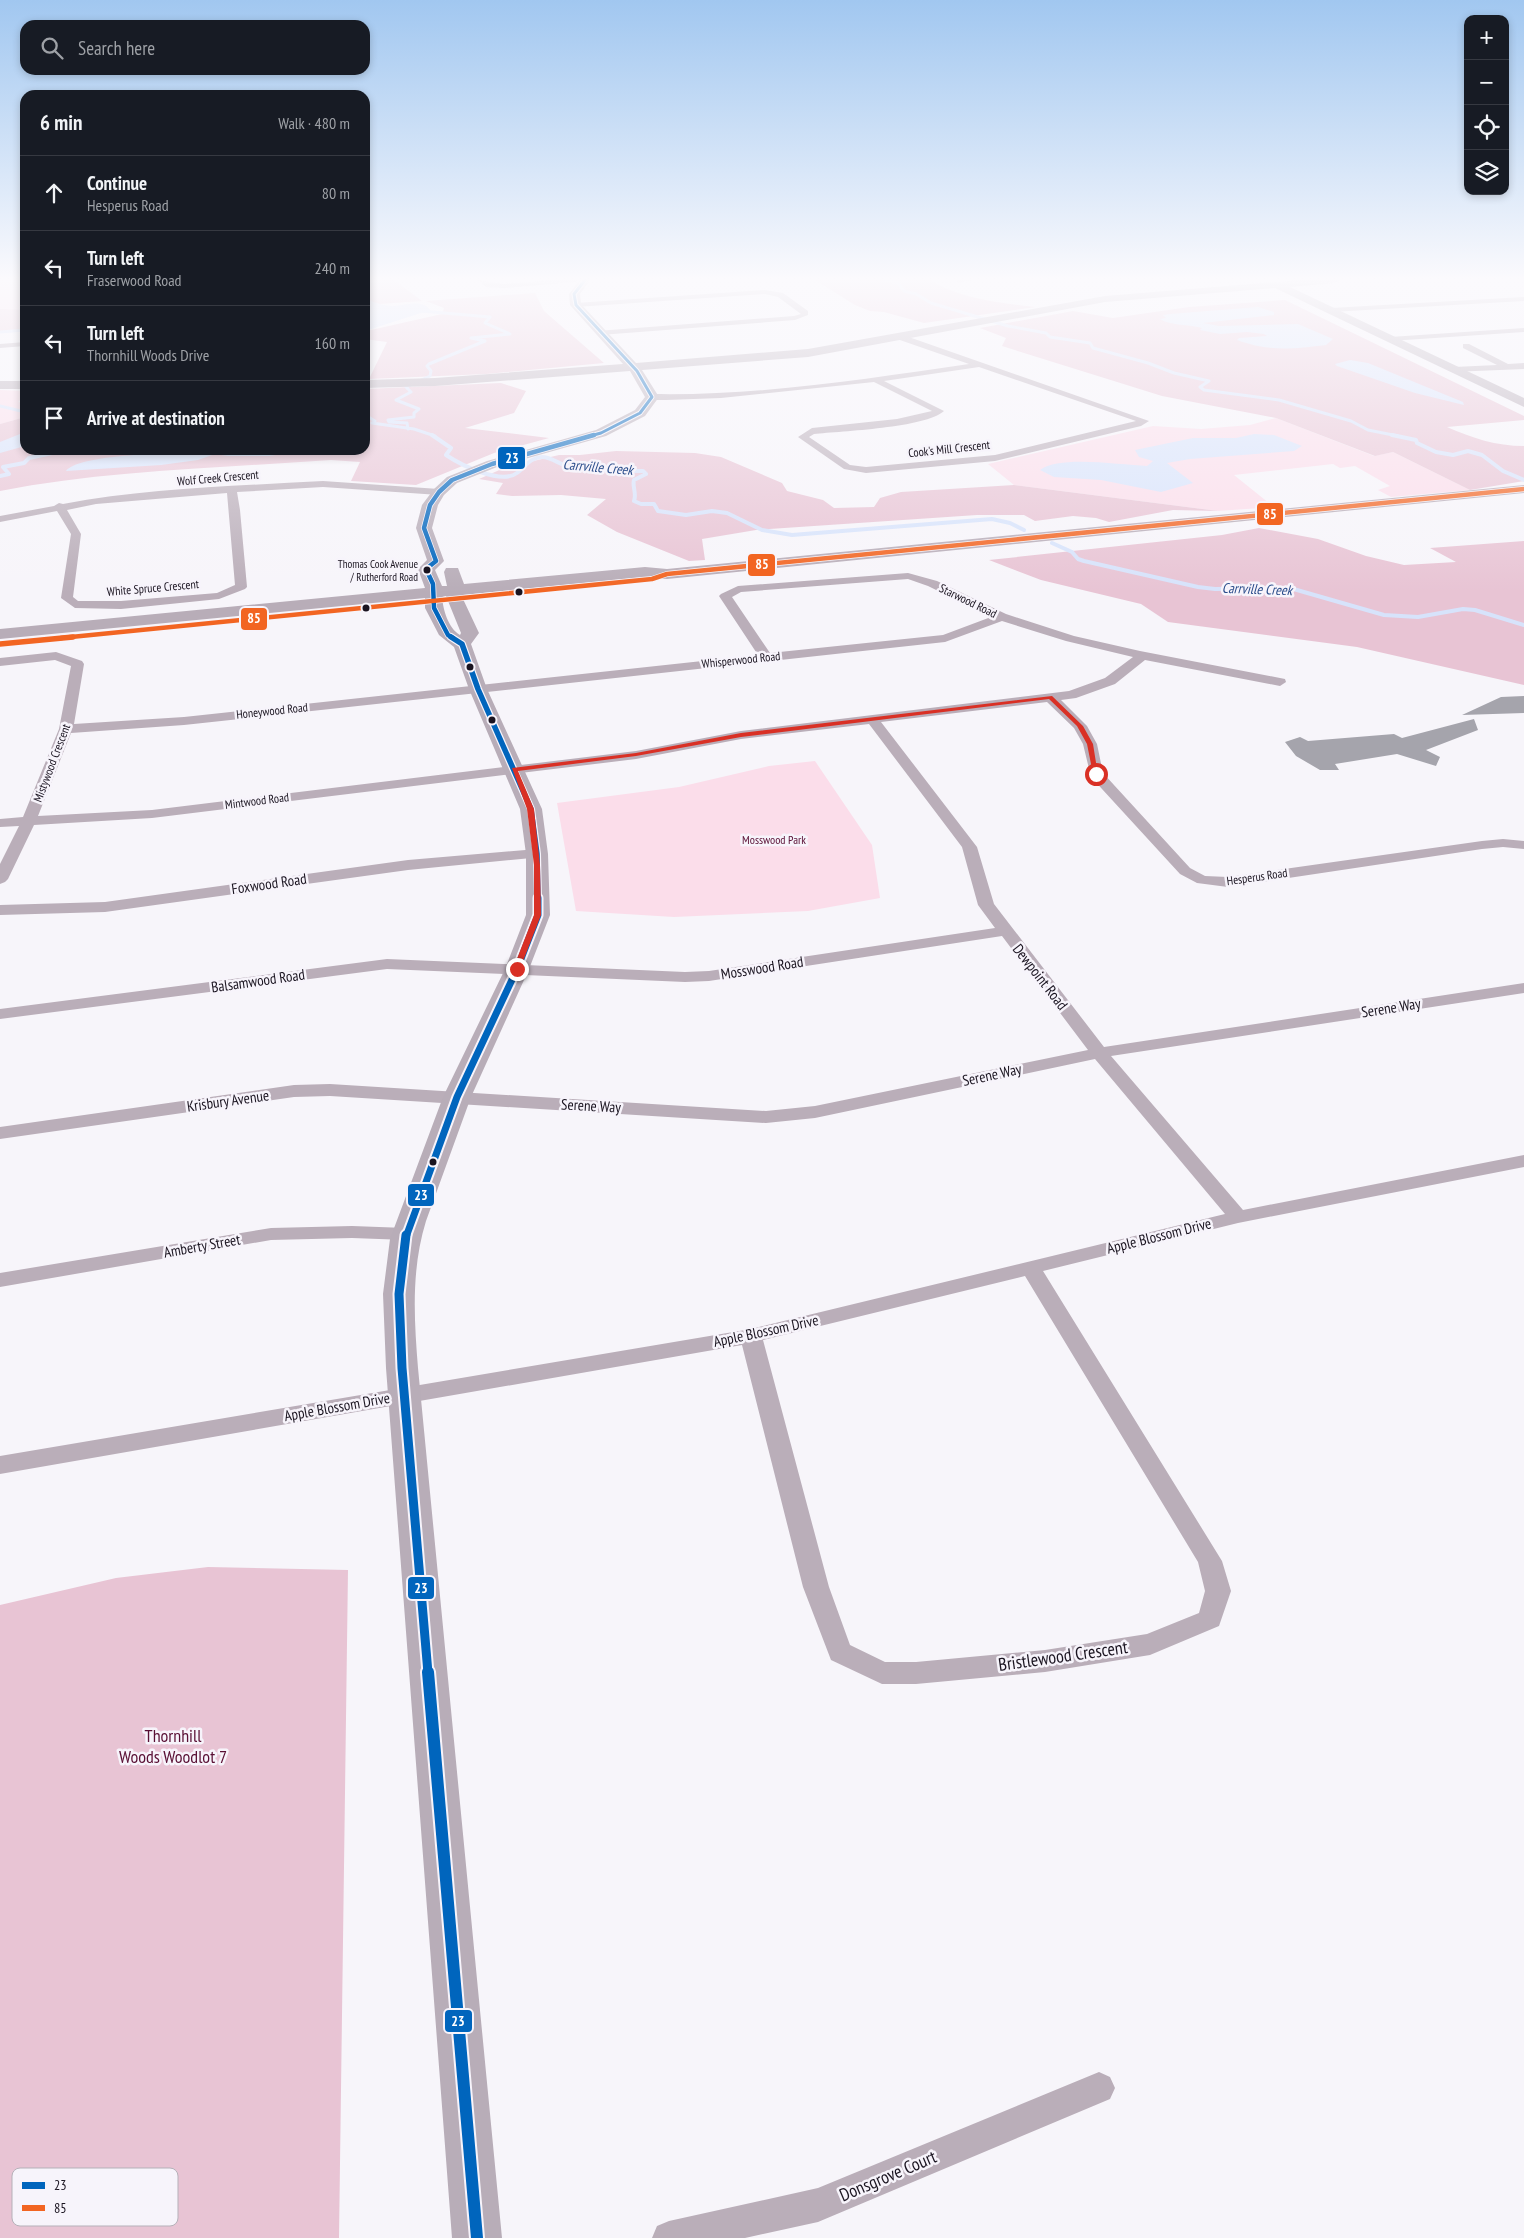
<!DOCTYPE html>
<meta charset="utf-8">
<style>
:root{--surface:#171b24;--page:#242831;--text:#f1f3f6;--muted:#9ea1a6;--line:#363941}
body{margin:0;font-family:"PT Sans Narrow",sans-serif;background:var(--page);color:var(--text)}
.controls{position:absolute;right:15px;top:15px;display:grid;overflow:hidden;border-radius:10px;box-shadow:0 2px 8px #0003}
.controls button{width:45px;height:45px;display:grid;place-items:center;padding:0;border:0;border-bottom:1px solid var(--line);background:var(--surface);color:var(--text);font:25px sans-serif}
.stop{position:absolute;width:15px;height:15px;margin:-11px;border:4px solid #d93025;border-radius:50%;background:#fff}
.stop.end{background:#d93025;border-color:#fff;box-shadow:0 1px 5px #0008}
.list{margin:0;padding:0;list-style:none}
h2{display:flex;justify-content:space-between;align-items:center;height:65px;margin:0;padding:0 20px;font-size:21px}
h2 small{font-size:16px;font-weight:400;color:var(--muted)}
.list li{display:grid;grid-template-columns:32px 1fr auto;gap:15px;align-items:center;box-sizing:border-box;height:75px;padding:0 20px;border-top:1px solid var(--line)}
.list b{display:block;font-size:19px;white-space:nowrap}
.list p{margin:0;font-size:16px;white-space:nowrap;color:var(--muted)}
.list em{font-size:16px;font-style:normal;color:var(--muted)}
.icon{flex:none;width:28px;height:28px;fill:none;stroke:currentColor;stroke-width:2;stroke-linecap:round;stroke-linejoin:round}
.map{position:relative;flex:none;width:1524px;height:2238px;overflow:hidden}
.search{position:absolute;background:var(--surface);box-shadow:0 2px 8px #0003;left:20px;top:20px;width:350px;height:55px;display:flex;align-items:center;gap:12px;box-sizing:border-box;padding:0 18px;border-radius:15px;color:var(--muted);font-size:19px}
.panel{position:absolute;background:var(--surface);box-shadow:0 2px 8px #0003;left:20px;top:90px;width:350px;height:365px;border-radius:15px}
.map>svg:first-child{display:block}
</style>
<div class="map">
<svg width="1524" height="2238" viewBox="0 0 1524 2238">
<rect width="100%" height="100%" fill="#f7f5fa"/>
<path fill="#fbddea" d="M0,280H25V331L0,333Z
M0,390L25,391V396L18,402L25,403V417L0,424Z
M1276,418L1374,456L1393,452L1470,490L1391,497L1378,490L1390,486L1355,466L1340,468L1333,464L1234,475L1274,507L1218,511L1014,485L988,464L1153,426L1201,429L1250,425Z
M815,761L872,845L880,898L808,911L674,917L576,911L557,803L679,787L769,766Z"/>
<path fill="#e8c4d4" d="M365,280H394L422,301L365,305Z
M815,280H930C960,299 1001,303 1036,307L924,323L884,312L870,311L855,305Z
M535,293L544,311L604,363L486,374L369,379L387,342L365,339V330H371L442,314L444,308L426,301Z
M1285,300L1524,416V420L1447,427C1472,438 1496,446 1524,446V481L1470,490L1393,452L1375,456L1276,418L1162,396L1002,346L1006,338L980,328L1073,311L1113,318L1189,307Z
M0,309L25,310V331L0,333Z
M501,383L526,391L514,413L465,428L549,438L494,453L416,485L351,481L360,462L331,460C222,468 108,470 0,491V424L25,417V450H365V389Z
M616,451L695,453L721,457L782,483L787,491L823,500L834,508L874,507L880,498L901,492L1014,485L1218,511L1173,510L1109,522L1096,518L1073,516L1035,521L1024,515H977L756,530L702,539L705,560L689,561L617,532L587,515L606,499L561,495L512,496L496,494L503,483L479,479L504,468L559,455H580Z
M1259,528L1318,539L1366,556L1404,565L1456,562L1430,548L1524,541V685L1357,647L1168,622L1141,604L1041,580L989,560L1222,535Z
M208,1567L348,1570L339,2238H0V1605L116,1578Z"/>
<path fill="#d7e3fb" d="M365,298C373,302 383,306 392,306C403,306 423,298 430,310L365,331Z
M1258,307L1274,312V315L1203,323L1219,326L1298,324L1333,339L1326,345C1292,349 1270,352 1237,340L1239,338L1267,336L1264,334L1247,332L1220,334L1200,330L1202,328C1189,324 1170,326 1160,319L1166,318L1163,315L1170,314Z
M1350,360L1368,363L1463,402L1464,405L1415,393L1337,366L1335,364Z
M25,432V446L0,453V442Z
M1254,434L1274,435L1302,446L1294,451L1190,459L1167,463L1193,483L1161,492L1101,480L1054,477L1040,470C1060,455 1120,465 1147,466L1153,461L1139,457L1135,450L1193,438H1236Z
M215,450H309L269,456H228L215,454L198,460L161,465L66,471C78,455 159,454 182,452C192,451 206,458 215,450Z"/>
<g fill="none" stroke-linecap="round" stroke-linejoin="round">
<path stroke="#d7e3fb" stroke-width="3" d="M885,280L898,283L904,291L916,294L931,303L1008,326L1046,333L1050,337L1090,343L1093,348L1148,363L1174,373L1209,381L1200,387L1204,390L1279,400L1351,421L1368,430L1398,436
M0,332L25,330
M0,406L25,412
M365,415L375,421L372,423L414,429L435,436
M408,429L407,423L389,422L388,420L414,417V413L419,409L396,400L411,392L406,387L430,376L431,371L427,366L429,364L485,341L471,338L510,334L485,323L490,317L421,311"/>
<path stroke="#d7e3fb" stroke-width="4" d="M432,435L451,448L446,455C461,465 501,485 517,473C525,467 531,457 542,457C552,457 560,465 570,467C594,471 619,470 643,471L646,474L634,480C632,487 637,493 634,501L641,504H654L658,511L686,515L712,511L727,513L762,530L792,535L992,519L1010,523L1024,530
M1392,435L1416,440L1417,443L1436,452L1453,455L1468,451L1482,455L1503,471L1524,480
M0,476L9,474L3,467L24,463L29,458L66,450
M1052,543L1072,552L1078,559L1084,561L1198,587L1215,589L1290,588L1384,615L1418,617L1463,609L1475,610L1524,625"/>
</g>
<path fill="#a5a4ac" d="M1524,696V713L1462,715L1501,697Z
M1474,719L1478,730L1426,750L1440,757L1436,766L1397,754L1335,764L1339,770H1320L1296,756L1285,742L1300,737L1308,741L1394,734L1402,738Z"/>
<g fill="none" stroke-linecap="round" stroke-linejoin="round">
<path fill="#baaeb9" fill-rule="evenodd" d="M478,280L504,284L552,280H579L575,282L504,288L486,287Z
M957,280H973L957,283Z
M765,290L783,293L808,311V315L795,320L600,335L596,333L597,331L794,316L801,314L778,297L765,294L576,307L572,305L576,303Z
M1524,297V301L1331,312L1327,310L1331,308Z
M1524,328V332L1390,341L1386,339L1390,337Z
M897,335H903L1149,421L1141,426L995,461L866,473L844,469L798,437L812,428L897,419L932,411L874,382L721,398L666,400H652L648,397L652,394C758,396 865,379 969,364L897,339ZM979,367L1136,421L995,455L866,467L850,465L809,437L814,434C842,431 925,428 944,411L884,381Z
M25,342V346L0,348V344Z
M1463,344H1469L1508,364L1524,363V369L1451,372V368L1454,367L1497,365L1463,348Z
M323,481L439,489L444,492L439,495L323,487L237,492L240,510L247,587L245,589L219,599L121,609L75,608L61,598L71,534L57,511L0,522V516L54,506L59,503L63,504C148,488 237,486 323,481ZM227,493L235,585L217,593L121,601H78L73,597L81,534L67,510L96,504Z
M908,573L937,581L1006,614L1074,636L1140,651L1285,679L1286,682L1280,686L1145,660L1115,684L1076,698L1061,700L1087,726L1097,744L1103,773L1190,868L1205,876L1228,877L1482,841L1503,839L1524,841V849L1503,847L1482,849L1228,887L1197,883L1180,874L1091,777L1083,744L1074,728L1047,702L881,722L977,847L994,904L1104,1047L1524,983V993L1111,1056L1243,1210L1524,1155V1167L1238,1223L1043,1271L1222,1561L1231,1591L1219,1626L1150,1655L1045,1672L916,1684H882L831,1660L803,1587L742,1345L0,1474V1456L751,1329L1225,1214L1095,1059L815,1118L766,1123L330,1096L294,1097L0,1139V1127L294,1085L330,1084L766,1111L815,1106L1088,1050L1002,936L709,981L685,982L387,969L0,1019V1009L387,959L685,972L709,971L995,928L978,905L962,847L869,724L741,739L636,759L152,818L34,825L8,879L5,882L0,884V864L19,826L0,827V819L23,817L59,729L71,666L55,660L0,666V658L56,652L82,661L84,664L74,724L184,717L758,655L719,596L721,594L738,586ZM908,579L928,586L991,617L943,635L770,653L732,597L741,592ZM1002,621L1066,641L1133,657L1105,678L1069,691L741,731L636,751L152,810L38,816L71,733L184,725L945,642ZM1025,1276L1198,1562L1205,1591L1199,1613L1147,1634L1045,1650L916,1662H885L850,1645L829,1587L763,1340Z
M537,849L542,851L545,854L542,857L408,870L105,912L0,915V905L105,902L408,860Z
M352,1226L406,1228L413,1229L416,1234L413,1239L406,1240L352,1238L271,1240L0,1287V1273L271,1228Z
M1099,2072L1110,2077L1115,2088L1110,2099L818,2222L745,2238H652L657,2226L669,2221L818,2188Z"/>
<path fill="#b8adb8" fill-rule="evenodd" d="M580,280H590L580,294L581,304L636,363L808,349L1105,296L1299,280H1340L1335,283L1290,287L1524,398V407L1275,288L1105,302L808,357L642,370L659,397L645,416L606,436L497,467L457,483L444,495L438,505L432,528L444,561L435,570L442,586H447L444,572L446,568H458L464,584L645,567L667,569L1524,485V493L667,579L645,577L463,595V599L479,633L471,644L487,689L542,809L548,854L550,915L529,969L471,1097L426,1221C411,1270 414,1318 418,1368L502,2238H452L386,1368L383,1294L390,1239L443,1097L505,969L526,915V854L520,809L469,689L454,647L439,635L425,608V598L0,639V629L425,588L418,569L427,560L416,528L422,505L434,489L447,477L487,461L596,430L635,410L645,397L630,371L435,386L365,388V380L435,378L623,364L570,305L569,294ZM446,596L461,633L460,635C448,628 443,609 442,597Z
M0,381H25V389H0Z"/>
<g stroke="#f7f4fb" stroke-width="5">
<path id="bus-1-far5" d="M585,280L574,294L576,305L637,371L652,397L640,413L601,433L590,436"/>
</g>
<g stroke="#f7f4fb" stroke-width="6">
<path id="bus-1-far4" d="M436,561L426,569L433,584L434,608L448,635L453,638
M436,561L424,528L430,505L439,492L452,480L492,464L594,435"/>
</g>
<g stroke="#f7f4fb" stroke-width="8">
<path id="bus-1-far3" d="M451,637L462,644L478,689L531,809L537,854L538,899"/>
</g>
<g stroke="#f7f4fb" stroke-width="11">
<path id="bus-1-far2" d="M406,1237L457,1097L517,969L538,915V898"/>
</g>
<g stroke="#f7f4fb" stroke-width="13">
<path id="bus-1-far1" d="M406,1235L399,1294L402,1368L428,1673"/>
</g>
<g stroke="#f7f4fb" stroke-width="16">
<path id="bus-1" d="M428,1672L477,2238"/>
</g>
<g stroke="#f7f4fb" stroke-width="6">
<path id="bus-2-far1" d="M61,638L652,579L667,574L1524,489"/>
</g>
<g stroke="#f7f4fb" stroke-width="8">
<path id="bus-2" d="M0,644L73,637"/>
</g>
<use href="#bus-1-far5" stroke="#0065bd" stroke-width="3"/>
<use href="#bus-1-far4" stroke="#0065bd" stroke-width="4.5"/>
<use href="#bus-1-far3" stroke="#0065bd" stroke-width="5.5"/>
<use href="#bus-1-far2" stroke="#0065bd" stroke-width="7"/>
<use href="#bus-1-far1" stroke="#0065bd" stroke-width="9"/>
<use href="#bus-1" stroke="#0065bd" stroke-width="12"/>
<use href="#bus-2-far1" stroke="#f26522" stroke-width="4.5"/>
<use href="#bus-2" stroke="#f26522" stroke-width="5.5"/>
</g>
<linearGradient id="sky" x2="0" y2="1"><stop stop-color="#a1c7f0"/><stop offset="0.47" stop-color="#fbfafd"/><stop offset="1" stop-color="#fbfafd" stop-opacity="0"/></linearGradient>
<rect width="1524" height="593" fill="url(#sky)"/>
<path fill="#d93025" d="M1052,696L1083,726L1093,744L1098,775L1093,774L1087,744L1077,726L1049,699L741,737L636,756L518,771L534,809L540,865L541,915L520,969L517,971L513,969L534,915V865L527,809L512,768L636,753L741,733Z"/>
<g fill="#1a1420" stroke="#f7f4fb" stroke-width="2">
<circle cx="427" cy="570" r="4.5"/>
<circle cx="519" cy="592" r="4.5"/>
<circle cx="366" cy="608" r="4.5"/>
<circle cx="470" cy="667" r="4.5"/>
<circle cx="492" cy="720" r="4.5"/>
<circle cx="433" cy="1162" r="4.5"/>
</g>
<g text-anchor="middle" stroke-width="5" stroke-linejoin="round" paint-order="stroke">
<g font-size="11" fill="#1a1420" stroke="#f7f4fb" text-anchor="end">
<text x="418" y="568">Thomas Cook Avenue<tspan x="418" dy="13">/ Rutherford Road</tspan></text>
</g>
<g font-size="12" fill="#1a1420" stroke="#f7f4fb">
<text transform="translate(949 449) rotate(-6)" y="4">Cook's Mill Crescent</text>
<text transform="translate(218 478) rotate(-5)" y="4">Wolf Creek Crescent</text>
<text transform="translate(153 588) rotate(-5)" y="4">White Spruce Crescent</text>
<text transform="translate(968 601) rotate(26)" y="4">Starwood Road</text>
<text transform="translate(741 660) rotate(-6)" y="4">Whisperwood Road</text>
<text transform="translate(272 711) rotate(-6)" y="4">Honeywood Road</text>
<text transform="translate(52 763) rotate(-69)" y="4">Mistywood Crescent</text>
<text transform="translate(257 801) rotate(-7)" y="4">Mintwood Road</text>
<text transform="translate(1257 877) rotate(-8)" y="4">Hesperus Road</text>
</g>
<g font-size="12" fill="#590f34" stroke="#f7f4fb">
<text x="774" y="844">Mosswood Park</text>
</g>
<g font-size="14" font-style="italic" fill="#2b4d8b" stroke="#f7f4fb">
<text transform="translate(598 467) rotate(5)" y="5">Carrville Creek</text>
<text transform="translate(1257 589) rotate(2)" y="5">Carrville Creek</text>
</g>
<g font-size="15" fill="#1a1420" stroke="#f7f4fb">
<text transform="translate(269 884) rotate(-8)" y="5">Foxwood Road</text>
<text transform="translate(762 968) rotate(-9)" y="5">Mosswood Road</text>
<text transform="translate(1040 977) rotate(52)" y="5">Dewpoint Road</text>
<text transform="translate(258 981) rotate(-8)" y="5">Balsamwood Road</text>
<text transform="translate(1391 1008) rotate(-9)" y="5">Serene Way</text>
<text transform="translate(992 1075) rotate(-12)" y="5">Serene Way</text>
<text transform="translate(228 1101) rotate(-8)" y="5">Krisbury Avenue</text>
<text transform="translate(591 1106) rotate(3)" y="5">Serene Way</text>
<text transform="translate(1159 1236) rotate(-14)" y="5">Apple Blossom Drive</text>
<text transform="translate(202 1246) rotate(-10)" y="5">Amberty Street</text>
<text transform="translate(766 1331) rotate(-12)" y="5">Apple Blossom Drive</text>
<text transform="translate(337 1407) rotate(-10)" y="5">Apple Blossom Drive</text>
</g>
<g font-size="18" fill="#1a1420" stroke="#f7f4fb">
<text transform="translate(1063 1656) rotate(-8)" y="6">Bristlewood Crescent</text>
<text transform="translate(888 2176) rotate(-23)" y="6">Donsgrove Court</text>
</g>
<g font-size="18" fill="#590f34" stroke="#f7f4fb">
<text x="173" y="1742">Thornhill<tspan x="173" dy="21">Woods Woodlot 7</tspan></text>
</g>
</g>
<rect x="12" y="2168" width="166" height="58" rx="8" fill="#f7f4fb" stroke="#b5b1b9" stroke-width="1"/>
<rect x="22" y="2182" width="23" height="7" fill="#0065bd"/>
<rect x="22" y="2205" width="23" height="6" fill="#f26522"/>
<g font-size="14" fill="#1a1420">
<text x="54" y="2190">23</text>
<text x="54" y="2213">85</text>
</g>
<g stroke="#f7f4fb" stroke-width="2">
<rect x="497" y="446" width="29" height="24" rx="5" fill="#0065bd"/>
<rect x="1256" y="502" width="28" height="24" rx="5" fill="#f26522"/>
<rect x="747" y="553" width="29" height="24" rx="5" fill="#f26522"/>
<rect x="240" y="607" width="28" height="24" rx="5" fill="#f26522"/>
<rect x="407" y="1183" width="28" height="24" rx="5" fill="#0065bd"/>
<rect x="407" y="1576" width="28" height="24" rx="5" fill="#0065bd"/>
<rect x="444" y="2009" width="29" height="24" rx="5" fill="#0065bd"/>
</g>
<g font-size="14" text-anchor="middle" font-weight="bold" fill="#fff">
<text x="512" y="463">23</text>
<text x="1270" y="519">85</text>
<text x="762" y="569">85</text>
<text x="254" y="623">85</text>
<text x="421" y="1200">23</text>
<text x="421" y="1593">23</text>
<text x="458" y="2026">23</text>
</g>
</svg>
<div class="controls">
<button>+</button>
<button>−</button>
<button><svg class="icon" aria-label="locate" viewBox="0 0 24 24"><circle cx="12" cy="12" r="6"/><path d="M12 2v4M12 18v4M2 12h4M18 12h4"/></svg></button>
<button><svg class="icon" aria-label="layers" viewBox="0 0 24 24"><path d="M12 4l9 5-9 5-9-5zM3 14l9 5 9-5"/></svg></button>
</div>
<div class="stop" style="left:1096px;top:774px"></div>
<div class="stop end" style="left:517px;top:969px"></div>
<div class="search"><svg class="icon" aria-label="search" viewBox="0 0 24 24"><circle cx="10" cy="10" r="6"/><path d="M15 15l6 6"/></svg>Search here</div>
<section class="panel">
<h2>6 min<small>Walk · 480 m</small></h2>
<ul class="list">
<li><svg class="icon" aria-label="ahead" viewBox="0 0 24 24"><path d="M12 20V5M6 11l6-6 6 6"/></svg><div><b>Continue</b><p>Hesperus Road</p></div><em>80 m</em></li>
<li><svg class="icon" aria-label="left" viewBox="0 0 24 24"><path d="M17 20v-9H6M10 6l-5 5 5 5"/></svg><div><b>Turn left</b><p>Fraserwood Road</p></div><em>240 m</em></li>
<li><svg class="icon" aria-label="left" viewBox="0 0 24 24"><path d="M17 20v-9H6M10 6l-5 5 5 5"/></svg><div><b>Turn left</b><p>Thornhill Woods Drive</p></div><em>160 m</em></li>
<li><svg class="icon" aria-label="arrive" viewBox="0 0 24 24"><path d="M6 21V4h12l-3 4 3 4H6"/></svg><div><b>Arrive at destination</b></div></li>
</ul>
</section>
</div>
